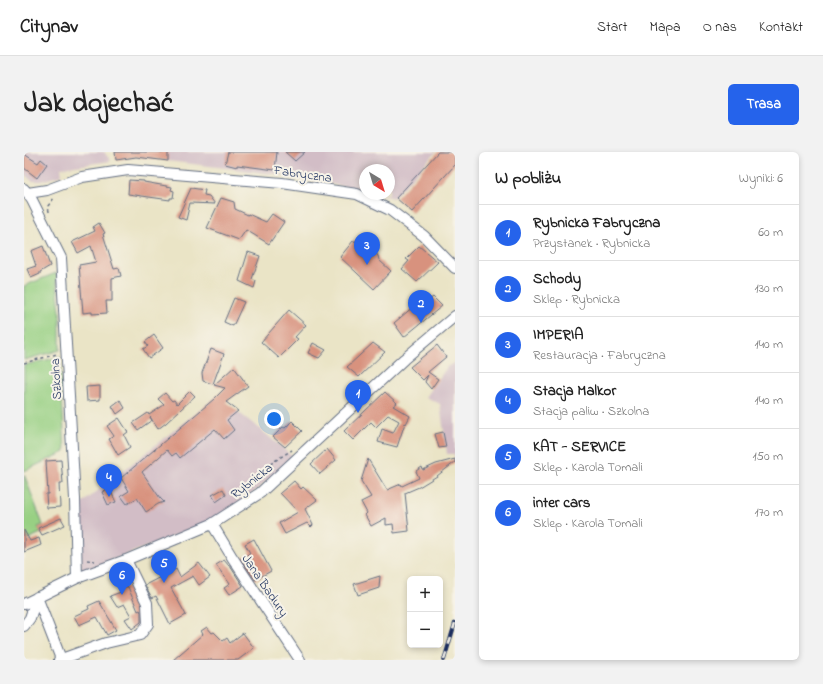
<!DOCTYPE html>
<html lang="pl">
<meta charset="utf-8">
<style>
:root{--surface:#fff;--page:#f2f2f2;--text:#222;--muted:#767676;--line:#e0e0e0;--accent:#2563eb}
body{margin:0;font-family:"Indie Flower",sans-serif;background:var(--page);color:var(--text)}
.controls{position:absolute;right:12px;bottom:12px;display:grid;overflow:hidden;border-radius:6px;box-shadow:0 2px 6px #0003}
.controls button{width:36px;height:36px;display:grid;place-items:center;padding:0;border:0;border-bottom:1px solid var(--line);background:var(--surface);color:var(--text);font:20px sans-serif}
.compass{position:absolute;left:335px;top:12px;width:36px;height:36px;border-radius:50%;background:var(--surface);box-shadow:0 2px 6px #0003;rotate:142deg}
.you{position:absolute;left:250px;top:267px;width:14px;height:14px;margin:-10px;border:3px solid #fff;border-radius:50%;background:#1a73e8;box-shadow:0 0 0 6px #1a73e833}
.badge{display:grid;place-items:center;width:26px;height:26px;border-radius:50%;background:var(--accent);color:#fff;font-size:13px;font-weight:700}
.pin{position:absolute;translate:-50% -33px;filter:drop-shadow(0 1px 2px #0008)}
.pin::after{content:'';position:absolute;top:21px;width:14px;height:12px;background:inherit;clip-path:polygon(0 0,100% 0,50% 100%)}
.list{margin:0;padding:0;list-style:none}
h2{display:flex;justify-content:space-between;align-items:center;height:52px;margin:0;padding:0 16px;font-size:17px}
h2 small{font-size:13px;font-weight:400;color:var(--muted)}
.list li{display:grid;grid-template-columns:26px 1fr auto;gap:12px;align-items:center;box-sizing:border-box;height:56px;padding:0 16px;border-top:1px solid var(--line)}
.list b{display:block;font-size:15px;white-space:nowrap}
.list p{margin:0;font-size:13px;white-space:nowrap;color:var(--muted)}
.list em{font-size:13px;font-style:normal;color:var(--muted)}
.map{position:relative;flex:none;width:431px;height:508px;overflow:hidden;border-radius:6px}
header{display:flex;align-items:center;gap:24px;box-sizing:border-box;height:56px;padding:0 20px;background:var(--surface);border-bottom:1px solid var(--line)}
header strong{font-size:19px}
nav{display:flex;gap:22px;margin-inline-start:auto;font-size:14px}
.intro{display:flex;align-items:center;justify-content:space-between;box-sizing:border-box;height:96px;padding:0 24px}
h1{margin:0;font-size:28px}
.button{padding:10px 18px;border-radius:6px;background:var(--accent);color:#fff;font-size:14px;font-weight:700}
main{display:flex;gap:24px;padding:0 24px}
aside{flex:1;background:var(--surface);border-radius:6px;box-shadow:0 2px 6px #0003}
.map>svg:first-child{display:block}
</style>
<header>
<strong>Citynav</strong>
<nav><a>Start</a><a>Mapa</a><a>O nas</a><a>Kontakt</a></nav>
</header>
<div class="intro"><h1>Jak dojechać</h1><a class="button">Trasa</a></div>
<main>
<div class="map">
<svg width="431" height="508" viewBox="0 0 431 508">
<rect width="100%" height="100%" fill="#f7f3e8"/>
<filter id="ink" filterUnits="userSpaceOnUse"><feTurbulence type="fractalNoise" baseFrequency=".025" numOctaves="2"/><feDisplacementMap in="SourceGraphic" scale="8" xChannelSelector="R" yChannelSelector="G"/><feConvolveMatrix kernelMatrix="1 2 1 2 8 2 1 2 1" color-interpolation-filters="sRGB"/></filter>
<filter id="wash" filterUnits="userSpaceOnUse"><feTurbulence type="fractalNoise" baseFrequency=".012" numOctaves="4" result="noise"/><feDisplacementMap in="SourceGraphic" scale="16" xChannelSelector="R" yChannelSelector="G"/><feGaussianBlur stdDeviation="0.9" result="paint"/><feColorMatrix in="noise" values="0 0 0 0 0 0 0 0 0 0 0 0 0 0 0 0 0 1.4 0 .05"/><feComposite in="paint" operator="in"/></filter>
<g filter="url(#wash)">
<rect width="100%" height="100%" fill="#eae4c6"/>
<path fill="#d2bdc6" d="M0,0H80L87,9L37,16L38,23L17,29H8L0,22Z
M144,0H412L369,46L356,42H365V18H341V38L251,22L143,9Z
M431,210V310L430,302H423L416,252L402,245L423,215Z
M193,244L236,277L269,305L232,338L186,370L57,420L56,353Z"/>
<path fill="#98d083" stroke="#5a8070" d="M32,121L36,159V198L0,208V134Z
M36,205L41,300L0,319V213Z
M0,322L19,373L14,375L17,381L0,389Z"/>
<g id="blocks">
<path fill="#d8927e" d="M91,0H144V9L112,5L92,8Z
M204,0H253L251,18L213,13V15L201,12Z
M261,0H281L271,9Z
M414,0H431V13L388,60L372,46Z
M0,2L14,11L17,7L23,12L13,26L0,16Z
M105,28L120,29V30L148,35L147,38L150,39L149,46H146V48L104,42Z
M167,36L181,38L180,43L185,44L191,52L166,51L162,68L154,65Z
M197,46L210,50L211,57L224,63V62L242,70L248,62L260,70L245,92L222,78L215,88L183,76Z
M75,71L81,81L79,82L90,117L95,116L97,124L88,126V149H82L83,161L68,162V160L59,161L55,113L72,110L67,94L54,101L48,90L71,79L69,75Z
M329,89L338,90L335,94L351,100L354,104L355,108L367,119L350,137L316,105Z
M19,94L26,114L16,120V122L7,126L3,117L12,114L7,99Z
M395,94L414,110L393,130L378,117L385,109L382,107Z
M224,100L236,104L228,127L232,129L230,136L215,129Z
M409,145L418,154L380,185L370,171L390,154L393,157Z
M210,146L220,150L209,174L200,170Z
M265,158L282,173L271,185L274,187L255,206L237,190Z
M130,183L139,196L125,206L119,197L124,194L121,190Z
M289,191L302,198L295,206L284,201Z
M349,191L361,200L335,225L323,215Z
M413,193L422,205L404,220L414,227L407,237L401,230L404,223L399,228L386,215Z
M187,197L200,202L189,232L179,229L178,221Z
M210,215L224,234L202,250L214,259L203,268L210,278L200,287L191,277L156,306L152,301L148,304L143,298L118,320L136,346L140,350L134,352L122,360L113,346L103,352L97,344L105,339L97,326L190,247L201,236L190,233Z
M76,234V248L63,249L62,235Z
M166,239L171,244L142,271L134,277L126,265L128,268L114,278L109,271L124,261L125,263L140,253L134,247L141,241L148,249L150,248L153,252Z
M361,240L373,251L369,254L386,264L382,272L381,271L373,295L354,290L358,277L369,281L375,269L364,263L352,275L347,270L329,288L320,279Z
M96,248L101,256L93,262L88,254Z
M95,266L104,280L100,283L106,295L94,303L85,287L90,284L83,274Z
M268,269L278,279L261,295L249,285L259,275L261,276Z
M419,280L422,295L415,296L411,282Z
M303,297L312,308L296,322L287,312Z
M344,307L363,338L377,332L378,334L395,326L392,319L398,315L399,318L412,312L431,307V310L413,324L395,335L381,341L385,379L370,381L369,372L362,373V366L347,374L341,363L343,361L337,350L347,345L337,329Z
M37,308L39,331H35L36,355L23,356L22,342H24L22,309Z
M270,329L277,337L279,335L293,348L281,357L289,373L287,375L283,371L261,382L255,371L274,360L256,341Z
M85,336L92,350L84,353L78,340Z
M199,337L202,343L192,350L188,343Z
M37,366L41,373L18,383L14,376Z
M0,378L6,389L15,386L17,393L0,400Z
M230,387L247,419L231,428L217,407L226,401L221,392Z
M200,408L205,414H206L219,434L205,443L200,436L206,432L192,413Z
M175,411L186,425L175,433L169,424L147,436L162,463L146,472L132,444L128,446L121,433L152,417L156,425Z
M356,424L355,436L334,443L330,432Z
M101,434L104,435L114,459L116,458L117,460V470L108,477L101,467L107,464L100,452L93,455L86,444L97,440L95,437Z
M75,449L92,478L83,483L73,465L55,473L50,464L65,457L64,454Z
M183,475L188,481L190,480L199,489L203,486L206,491L219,481L230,496L214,508H149L179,482L177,479Z"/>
</g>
</g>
<g filter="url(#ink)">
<use href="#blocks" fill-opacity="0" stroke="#636e82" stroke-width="1"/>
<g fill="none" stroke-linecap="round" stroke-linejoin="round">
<g stroke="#636e82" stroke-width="12">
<path id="minor" d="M0,37L8,48L37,106L51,347L53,426
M4,41L23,38L58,25L104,18L258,31L333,42L366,58L400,84L431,116
M188,372L208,405L276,508
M13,445L37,507
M0,452L53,426L102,408L188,372L236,341L380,207L431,164
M0,474L6,466L13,445
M35,508L82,491L116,483L124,472L123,451L102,408"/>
</g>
<path stroke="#636e82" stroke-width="1.5" stroke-dasharray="3 3" stroke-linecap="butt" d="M25,60L24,54L30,46
M0,211L33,202
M227,335L238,320L249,310L268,298
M63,408L71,409"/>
<use href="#minor" stroke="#fff" stroke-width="10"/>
<g stroke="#1b2f5e" stroke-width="4">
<path id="rail" d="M420,508L431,471"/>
</g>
<use href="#rail" stroke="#f7f3e8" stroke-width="2.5" stroke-dasharray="8" stroke-linecap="butt"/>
</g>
</g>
<g text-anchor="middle" stroke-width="4" stroke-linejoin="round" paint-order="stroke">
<g font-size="13" fill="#1b2f5e" stroke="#f7f3e8">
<text transform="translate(279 21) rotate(8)" y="5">Fabryczna</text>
<text transform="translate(31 227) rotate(-93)" y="5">Szkolna</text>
<text transform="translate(227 328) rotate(-38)" y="5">Rybnicka</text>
<text transform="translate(242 433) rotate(56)" y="5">Jana Badury</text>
</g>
</g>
</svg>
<div class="controls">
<button>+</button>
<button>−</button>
</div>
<svg class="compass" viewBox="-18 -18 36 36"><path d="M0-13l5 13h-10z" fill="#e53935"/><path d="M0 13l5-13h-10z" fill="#767676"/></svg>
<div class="you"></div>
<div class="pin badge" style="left:334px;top:261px">1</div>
<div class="pin badge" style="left:397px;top:171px">2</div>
<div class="pin badge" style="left:343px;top:113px">3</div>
<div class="pin badge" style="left:85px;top:345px">4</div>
<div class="pin badge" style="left:140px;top:431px">5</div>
<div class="pin badge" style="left:98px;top:443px">6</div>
</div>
<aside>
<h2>W pobliżu<small>Wyniki: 6</small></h2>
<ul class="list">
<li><span class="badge">1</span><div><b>Rybnicka Fabryczna</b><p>Przystanek · Rybnicka</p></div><em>60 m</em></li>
<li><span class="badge">2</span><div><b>Schody</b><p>Sklep · Rybnicka</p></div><em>130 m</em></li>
<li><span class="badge">3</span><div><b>IMPERIA</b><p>Restauracja · Fabryczna</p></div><em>140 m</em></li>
<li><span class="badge">4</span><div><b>Stacja Malkor</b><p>Stacja paliw · Szkolna</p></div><em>140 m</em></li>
<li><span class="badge">5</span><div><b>KAT - SERVICE</b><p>Sklep · Karola Tomali</p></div><em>150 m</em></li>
<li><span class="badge">6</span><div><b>inter cars</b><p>Sklep · Karola Tomali</p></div><em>170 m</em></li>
</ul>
</aside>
</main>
